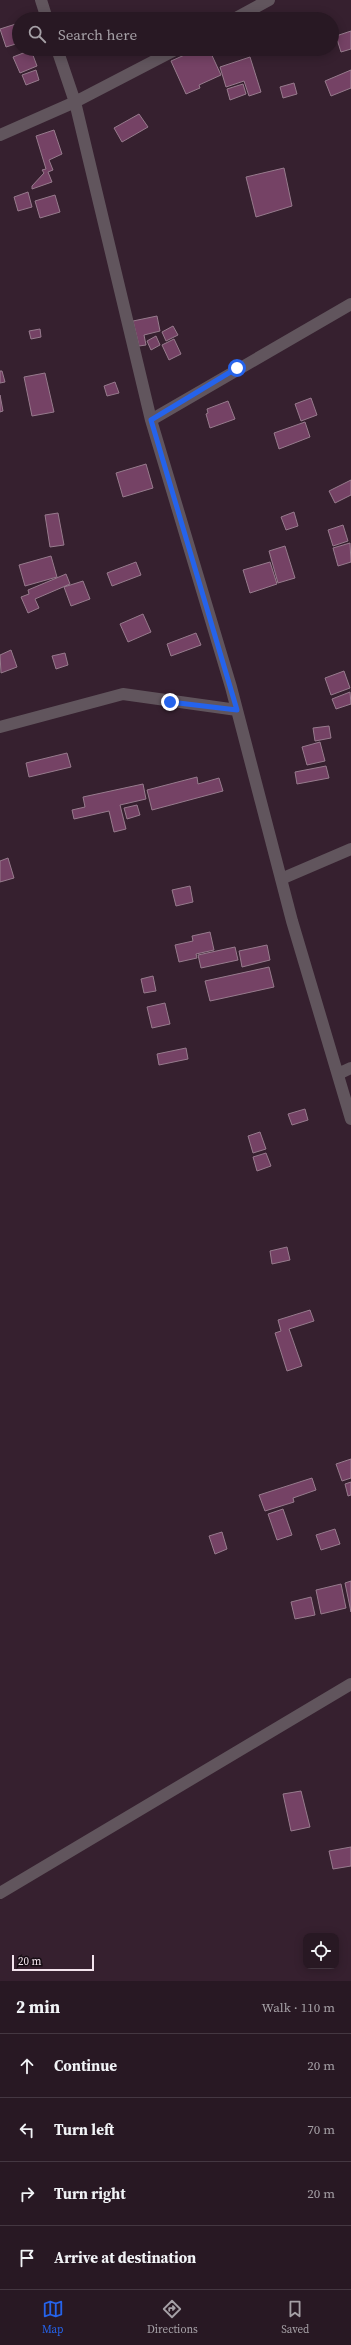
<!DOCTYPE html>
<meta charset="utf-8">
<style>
:root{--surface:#281823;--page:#342530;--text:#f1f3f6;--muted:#a5a0a6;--line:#443741;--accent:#2563eb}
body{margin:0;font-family:"Source Serif 4",serif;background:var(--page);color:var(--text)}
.controls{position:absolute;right:12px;bottom:12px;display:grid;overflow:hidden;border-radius:8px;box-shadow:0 2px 10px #0003}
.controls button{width:36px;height:36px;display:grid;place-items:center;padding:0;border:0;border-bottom:1px solid var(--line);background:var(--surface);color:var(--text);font:20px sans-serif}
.scale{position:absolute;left:12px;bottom:10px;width:82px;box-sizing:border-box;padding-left:4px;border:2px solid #f3e3ed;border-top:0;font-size:11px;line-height:14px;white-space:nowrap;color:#f3e3ed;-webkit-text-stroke:3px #170d14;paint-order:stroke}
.stop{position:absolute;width:12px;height:12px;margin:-9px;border:3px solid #2563eb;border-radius:50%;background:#fff}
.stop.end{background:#2563eb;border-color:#fff;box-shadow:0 1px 4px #0008}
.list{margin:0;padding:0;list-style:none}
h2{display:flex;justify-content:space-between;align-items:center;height:52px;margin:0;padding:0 16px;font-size:17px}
h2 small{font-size:13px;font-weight:400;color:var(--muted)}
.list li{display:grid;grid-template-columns:26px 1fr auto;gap:12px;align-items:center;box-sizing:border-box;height:64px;padding:0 16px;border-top:1px solid var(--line)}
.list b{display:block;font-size:15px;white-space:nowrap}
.list em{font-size:13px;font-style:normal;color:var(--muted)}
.icon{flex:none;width:22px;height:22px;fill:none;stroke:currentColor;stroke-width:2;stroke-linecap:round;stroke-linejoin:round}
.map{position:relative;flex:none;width:351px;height:1981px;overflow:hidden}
.search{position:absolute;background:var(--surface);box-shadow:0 2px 10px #0003;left:12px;right:12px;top:12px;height:44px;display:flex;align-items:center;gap:10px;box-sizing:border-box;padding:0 14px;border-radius:22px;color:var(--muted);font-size:15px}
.sheet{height:308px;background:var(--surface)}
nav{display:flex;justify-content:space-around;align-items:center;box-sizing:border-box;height:56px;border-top:1px solid var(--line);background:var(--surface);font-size:11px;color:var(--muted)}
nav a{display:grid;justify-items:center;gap:2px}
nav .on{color:var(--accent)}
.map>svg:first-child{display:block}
</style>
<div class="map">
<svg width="351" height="1981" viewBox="0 0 351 1981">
<rect width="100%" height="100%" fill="#36202f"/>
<path fill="#754265" stroke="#977b8d" d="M19,23V43L6,47L0,29Z
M351,31V49L341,52L336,36Z
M190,49H209L221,75L199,85L200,88L186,94L171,61L189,53L188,50Z
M31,50L37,66L20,73L13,57Z
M250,57L261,92L249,96L244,81L226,87L220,67Z
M36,70L39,80L26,85L22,75Z
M351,70V88L331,96L325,81Z
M294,83L297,94L283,98L280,87Z
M243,84L246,94L230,100L227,89Z
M139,114L148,127L122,142L114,128Z
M54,130L62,154L49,160L53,170L48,172L52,182L32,189V186L44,173L42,170L46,169L36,136Z
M284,168L292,206L256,217L246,177Z
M28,192L32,207L18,211L14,197Z
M55,195L60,212L40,218L35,201Z
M157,316L160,331L144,335L146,345L139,346L133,321Z
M173,326L178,335L166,341L162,332Z
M40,329L41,337L31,339L29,331Z
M156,336L160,345L151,350L147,341Z
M174,339L181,354L169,360L162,345Z
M0,371H2L5,382L0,383Z
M45,373L54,412L32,416L24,377Z
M115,382L119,393L107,396L104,386Z
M0,395L3,411L0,412Z
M311,398L317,415L301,421L295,404Z
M228,401L235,419L210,428L206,414L208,413L207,409Z
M305,422L310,437L279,449L274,433Z
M146,464L153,488L123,497L116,473Z
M351,480V495L335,503L329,491Z
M294,512L298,526L286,530L281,517Z
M58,513L64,545L50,547L45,515Z
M343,525L348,541L333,546L328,530Z
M350,543L351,562L338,566L333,548Z
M285,546L295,578L278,583L269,551Z
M51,556L57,577L25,586L19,565Z
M136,562L141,575L112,586L107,573Z
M270,562L277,584L250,593L243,570Z
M66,574L70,584L35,599L39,608L28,613L21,597L29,594L28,590Z
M83,581L90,599L71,606L64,587Z
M143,614L151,632L128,642L120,624Z
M196,633L201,645L171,656L167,644Z
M11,650L17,667L1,673L0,655Z
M65,653L68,665L56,669L52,656Z
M344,671L350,688L331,695L325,678Z
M350,692L351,704L336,709L332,699Z
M329,726L331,738L315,741L313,728Z
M320,742L325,761L307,765L302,747Z
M67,753L71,767L29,777L26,763Z
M326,766L329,778L297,784L295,772Z
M197,777L198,784L219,778L223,791L152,810L147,790Z
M143,784L146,799L120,805L126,829L114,832L109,811L74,819L72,810L85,807L83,797Z
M137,805L140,815L127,819L124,808Z
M8,858L14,878L0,882V861Z
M190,886L193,902L176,906L172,890Z
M210,932L214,950L196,954L197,958L179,962L175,945L193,941L192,936Z
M267,945L270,960L242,967L239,951Z
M235,947L238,960L201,968L198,955Z
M269,967L274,987L210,1001L205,981Z
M153,976L156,991L144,993L141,979Z
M165,1003L170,1024L152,1028L147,1007Z
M186,1048L188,1059L159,1065L157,1054Z
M305,1109L308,1120L292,1125L288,1114Z
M260,1132L266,1149L253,1153L248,1136Z
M266,1153L271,1166L257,1171L253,1157Z
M287,1247L290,1260L272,1264L270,1251Z
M310,1310L314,1321L289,1329L302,1366L287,1371L275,1333L281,1331L278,1320Z
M351,1459V1478L342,1481L336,1464Z
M312,1478L316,1490L293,1498L294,1502L265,1511L259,1495Z
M351,1482V1495L348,1496L345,1484Z
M283,1509L292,1535L277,1540L268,1514Z
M335,1529L340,1544L321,1550L316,1535Z
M222,1532L227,1549L215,1554L209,1536Z
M351,1581V1612L345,1583Z
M341,1584L346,1608L321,1614L316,1590Z
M311,1597L315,1615L295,1619L291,1602Z
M301,1791L310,1827L291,1831L283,1794Z
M351,1847V1866L333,1869L329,1851Z"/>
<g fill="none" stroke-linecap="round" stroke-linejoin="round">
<path stroke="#61555d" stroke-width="12" d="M41,0L47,19
M234,19L269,0
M57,49L75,102L151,420L231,687L292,921L351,1119
M0,135L75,102L177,49
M151,420L351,304
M0,727L123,694L237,710
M281,879L351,849
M338,1074L351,1068
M0,1893L351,1684"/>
</g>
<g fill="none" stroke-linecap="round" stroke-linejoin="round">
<path stroke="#2563eb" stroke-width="5" d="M170,702L237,710L151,420L237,368"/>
</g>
</svg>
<div class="controls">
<button><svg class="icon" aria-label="locate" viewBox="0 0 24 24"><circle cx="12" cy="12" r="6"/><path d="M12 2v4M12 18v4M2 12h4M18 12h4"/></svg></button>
</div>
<div class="scale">20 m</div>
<div class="stop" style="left:237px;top:368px"></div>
<div class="stop end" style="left:170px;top:702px"></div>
<div class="search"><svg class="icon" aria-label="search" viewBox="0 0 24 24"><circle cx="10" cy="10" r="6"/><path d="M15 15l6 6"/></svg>Search here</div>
</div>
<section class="sheet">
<h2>2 min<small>Walk · 110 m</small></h2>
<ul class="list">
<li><svg class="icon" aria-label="ahead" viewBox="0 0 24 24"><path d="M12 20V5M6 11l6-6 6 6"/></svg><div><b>Continue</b></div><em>20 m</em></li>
<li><svg class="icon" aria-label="left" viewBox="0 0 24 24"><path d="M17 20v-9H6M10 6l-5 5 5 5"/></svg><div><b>Turn left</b></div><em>70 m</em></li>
<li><svg class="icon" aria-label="right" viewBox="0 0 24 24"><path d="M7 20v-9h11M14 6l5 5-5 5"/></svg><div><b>Turn right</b></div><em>20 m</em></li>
<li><svg class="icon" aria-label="arrive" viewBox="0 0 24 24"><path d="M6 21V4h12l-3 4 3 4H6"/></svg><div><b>Arrive at destination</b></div></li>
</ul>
</section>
<nav>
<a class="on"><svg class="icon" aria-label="map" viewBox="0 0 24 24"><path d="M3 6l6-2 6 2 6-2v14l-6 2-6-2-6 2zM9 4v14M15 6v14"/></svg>Map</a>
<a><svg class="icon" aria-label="directions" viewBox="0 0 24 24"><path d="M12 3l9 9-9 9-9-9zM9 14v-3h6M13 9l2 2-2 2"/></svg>Directions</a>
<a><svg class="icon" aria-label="saved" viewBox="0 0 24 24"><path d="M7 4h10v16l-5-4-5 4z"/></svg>Saved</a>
</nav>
